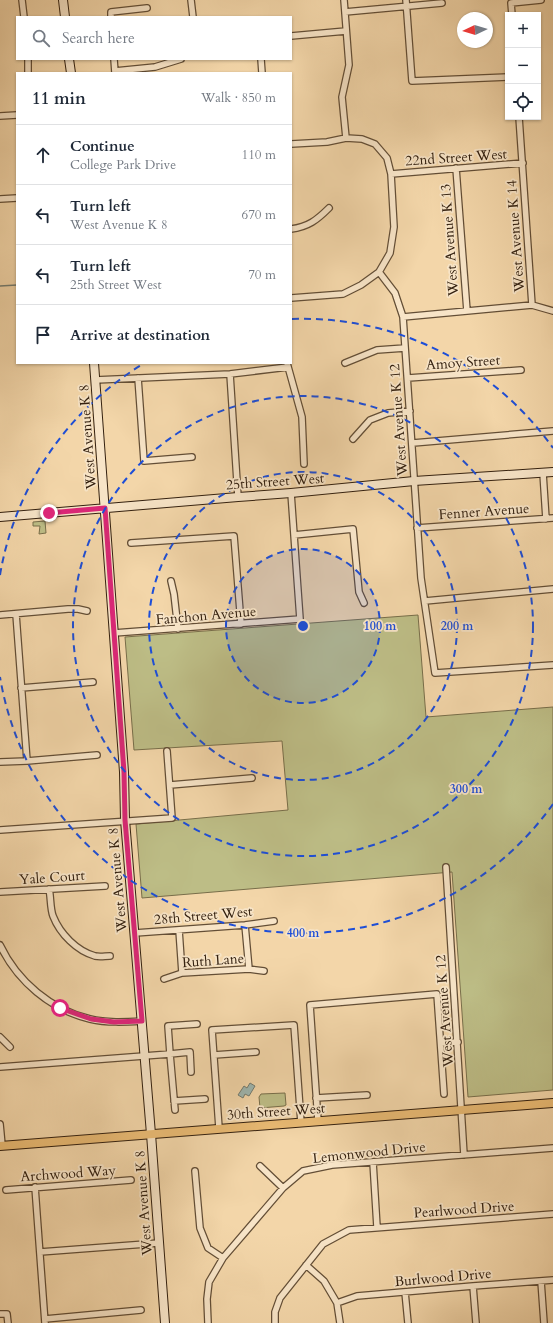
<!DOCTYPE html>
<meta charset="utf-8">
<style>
:root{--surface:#fff;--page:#f2f2f3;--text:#1f2937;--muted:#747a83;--line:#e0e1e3}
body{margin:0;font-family:Cardo,serif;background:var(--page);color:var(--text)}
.controls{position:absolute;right:12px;top:12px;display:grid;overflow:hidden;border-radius:0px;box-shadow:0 1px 3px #0004}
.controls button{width:36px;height:36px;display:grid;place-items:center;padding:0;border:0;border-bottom:1px solid var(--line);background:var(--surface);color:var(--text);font:20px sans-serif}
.compass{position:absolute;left:457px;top:12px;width:36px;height:36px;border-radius:50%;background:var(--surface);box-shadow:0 1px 3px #0004;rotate:266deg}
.stop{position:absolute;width:12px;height:12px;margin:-9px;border:3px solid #db2777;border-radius:50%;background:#fff}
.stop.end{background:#db2777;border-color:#fff;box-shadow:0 1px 4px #0008}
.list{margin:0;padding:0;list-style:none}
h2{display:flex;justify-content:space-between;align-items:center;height:52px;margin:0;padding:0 16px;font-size:17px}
h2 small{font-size:13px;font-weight:400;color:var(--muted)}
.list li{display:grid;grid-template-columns:26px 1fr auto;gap:12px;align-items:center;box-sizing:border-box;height:60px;padding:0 16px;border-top:1px solid var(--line)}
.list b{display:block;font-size:15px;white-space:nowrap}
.list p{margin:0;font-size:13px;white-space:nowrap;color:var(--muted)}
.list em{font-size:13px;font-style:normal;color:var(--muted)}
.icon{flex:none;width:22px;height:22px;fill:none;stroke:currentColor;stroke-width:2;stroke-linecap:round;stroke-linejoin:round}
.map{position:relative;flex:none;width:553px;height:1323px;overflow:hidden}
.search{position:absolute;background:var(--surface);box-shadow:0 1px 3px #0004;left:16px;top:16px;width:276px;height:44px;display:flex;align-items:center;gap:10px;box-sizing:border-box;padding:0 14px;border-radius:0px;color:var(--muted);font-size:15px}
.panel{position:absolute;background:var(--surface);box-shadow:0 1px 3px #0004;left:16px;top:72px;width:276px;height:292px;border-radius:0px}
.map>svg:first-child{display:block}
</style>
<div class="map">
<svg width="553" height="1323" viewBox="0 0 553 1323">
<rect width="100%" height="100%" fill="#f3d6a9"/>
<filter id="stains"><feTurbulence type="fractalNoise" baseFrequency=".005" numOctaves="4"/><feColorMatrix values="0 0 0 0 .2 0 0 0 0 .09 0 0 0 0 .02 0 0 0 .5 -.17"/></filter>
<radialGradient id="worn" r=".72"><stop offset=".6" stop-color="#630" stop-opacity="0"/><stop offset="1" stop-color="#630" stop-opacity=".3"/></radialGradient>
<path fill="#bdbd86" stroke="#786e4a" d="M45,521L46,533L39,534L40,526H33V522Z
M418,615L426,717L553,707V1090L468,1097L452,872L142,898L136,824L288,810L282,741L134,750L125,637Z
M285,1093L286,1105L284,1106L260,1108L259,1097L261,1094Z"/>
<path fill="#9eb7b1" stroke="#737b70" d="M250,1083L255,1086L249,1096L245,1094L243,1098L238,1095L244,1086L247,1088Z"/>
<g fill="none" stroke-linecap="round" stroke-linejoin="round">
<path stroke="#737b70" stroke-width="1.5" d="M0,286L17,285"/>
<g stroke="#634e36" stroke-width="8">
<path id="street" d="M22,0L24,17
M191,0L193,17
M344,0L349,65L342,97L346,138
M406,0L412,81L508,77
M345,12L442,3
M512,15L511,3L541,0
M111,17V12L147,8
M291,36L346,31
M28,59V73
M114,59L115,73
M261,59L262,73
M115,71L155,67L181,59
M0,116L17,115
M519,117L532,305
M291,144L327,142L346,138L362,139L375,144L387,158L391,174L523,163
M456,168L467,311
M391,174L394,227L390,253L379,272L395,293L403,317L421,578L435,673L553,665
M0,199L17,198
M291,229C308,227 317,220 329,208
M291,298L343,294L361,285L379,272
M403,317L532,305L553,311
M287,363L302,417L304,464
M345,363L377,350L405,348
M230,374L238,497
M138,378L144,461L192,457
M408,378L521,370
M95,380L230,374L288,367
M353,439L370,420L388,413L410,411
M413,443L553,431
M543,473L546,519
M417,528L553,518
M294,535L353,529L359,592L364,603
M131,543L234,536L241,624
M171,581L174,594L178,629
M425,601L553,589
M16,614L27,761
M0,615L68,609H78L87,611
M114,633L300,619L291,493
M21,688L93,682
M0,762L27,761L97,755
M170,785L252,778
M0,830L172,818L167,751
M446,867L464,1155
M49,889C51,897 50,908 53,916C60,934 77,951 95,956C100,957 105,956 110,956
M0,892L105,886
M245,925L249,969
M179,930L182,973
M135,933L245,925L274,921
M0,945C17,981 51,1010 90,1019C107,1023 125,1022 142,1021
M164,979L182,973L249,969L264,971
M0,1037L10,1047
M441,1043L458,1042
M214,1055L256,1052
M0,1067L170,1054L168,1026L197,1024
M316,1098L367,1095
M174,1101L205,1099
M175,1110L170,1054L190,1052L191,1072
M318,1121L310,1005L437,994L444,1094
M0,1124L2,1145
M219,1128L212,1030L294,1025L301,1123
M373,1162L377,1227
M260,1166L283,1188
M195,1171L200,1228L208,1248L223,1258
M35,1187L45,1323
M6,1190L131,1180
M40,1252L159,1243
M306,1265L324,1281L337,1303L340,1323
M541,1281L544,1323
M473,1286L476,1323
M405,1292L408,1323
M337,1303L357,1296L473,1286L553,1280
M0,1314H7L8,1323
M45,1319L141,1310
M208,1323L207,1299L209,1282L223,1258L283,1188L303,1171L332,1165L553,1148
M275,1323V1312L280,1298L323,1244L349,1230L553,1214"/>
</g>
<g stroke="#33200f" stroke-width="10">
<path id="secondary" d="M63,0L65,17
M69,59L71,73
M94,363L124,772L125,820L151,1134L165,1323
M0,517L238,497L291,493L414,481L553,472"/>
</g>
<g stroke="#33200f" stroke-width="10">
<path id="primary" d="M0,1146L553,1103"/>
</g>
<use href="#street" stroke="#f7e4c7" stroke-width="5.5"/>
<use href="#secondary" stroke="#f7e4c7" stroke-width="8"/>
<use href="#primary" stroke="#eabb74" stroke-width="8"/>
</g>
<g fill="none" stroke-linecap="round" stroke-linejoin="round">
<path stroke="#db2777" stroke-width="5" d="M49,513L105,508L124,772L125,820L142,1021L114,1022L91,1019L60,1008"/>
</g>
<circle cx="303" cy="626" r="77" fill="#1d4ed8" fill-opacity=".12"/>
<g fill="none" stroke="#1d4ed8" stroke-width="2" stroke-dasharray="7 5">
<circle cx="303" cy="626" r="77"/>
<circle cx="303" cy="626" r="154"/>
<circle cx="303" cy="626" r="230"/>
<path d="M553 804A307 307 0 0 1 0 677M0 575A307 307 0 0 1 143 364M292 319A307 307 0 0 1 553 448"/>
</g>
<g text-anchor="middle" stroke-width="3.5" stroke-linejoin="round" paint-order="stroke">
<g font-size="14" fill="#33200f" stroke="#f7e4c7">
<text transform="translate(456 157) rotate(-4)" y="5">22nd Street West</text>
<text transform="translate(515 236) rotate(-94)" y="5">West Avenue K 14</text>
<text transform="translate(449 240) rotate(-94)" y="5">West Avenue K 13</text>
<text transform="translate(463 362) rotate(-4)" y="5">Amoy Street</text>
<text transform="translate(398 420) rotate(-94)" y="5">West Avenue K 12</text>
<text transform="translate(87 437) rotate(-94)" y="5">West Avenue K 8</text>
<text transform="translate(275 481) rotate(-4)" y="5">25th Street West</text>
<text transform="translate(484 511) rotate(-4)" y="5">Fenner Avenue</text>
<text transform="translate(206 615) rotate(-5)" y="5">Fanchon Avenue</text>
<text transform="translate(52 877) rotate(-4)" y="5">Yale Court</text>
<text transform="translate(117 880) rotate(-95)" y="5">West Avenue K 8</text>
<text transform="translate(203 915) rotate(-5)" y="5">28th Street West</text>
<text transform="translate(213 960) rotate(-4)" y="5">Ruth Lane</text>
<text transform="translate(444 1011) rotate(-94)" y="5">West Avenue K 12</text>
<text transform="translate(276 1111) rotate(-4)" y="5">30th Street West</text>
<text transform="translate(369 1152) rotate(-6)" y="5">Lemonwood Drive</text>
<text transform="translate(68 1173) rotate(-4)" y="5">Archwood Way</text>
<text transform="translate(143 1203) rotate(-94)" y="5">West Avenue K 8</text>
<text transform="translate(464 1209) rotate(-4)" y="5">Pearlwood Drive</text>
<text transform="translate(443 1277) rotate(-5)" y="5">Burlwood Drive</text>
</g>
</g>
<circle cx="303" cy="626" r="6" fill="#1d4ed8" stroke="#f7e4c7" stroke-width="2"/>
<g font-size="12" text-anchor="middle" font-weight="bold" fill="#1d4ed8" stroke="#f7e4c7" stroke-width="3.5" stroke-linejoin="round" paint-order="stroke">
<text x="380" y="630">100 m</text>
<text x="457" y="630">200 m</text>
<text x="466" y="793">300 m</text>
<text x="303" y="937">400 m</text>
</g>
<rect width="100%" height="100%" filter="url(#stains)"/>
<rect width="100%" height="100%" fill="url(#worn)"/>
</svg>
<div class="controls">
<button>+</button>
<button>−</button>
<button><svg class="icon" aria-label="locate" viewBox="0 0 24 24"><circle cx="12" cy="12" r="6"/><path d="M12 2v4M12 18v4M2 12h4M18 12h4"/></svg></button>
</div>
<svg class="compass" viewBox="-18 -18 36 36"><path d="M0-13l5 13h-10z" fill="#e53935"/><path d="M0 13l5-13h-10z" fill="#747a83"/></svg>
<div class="stop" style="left:60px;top:1008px"></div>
<div class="stop end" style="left:49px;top:513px"></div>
<div class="search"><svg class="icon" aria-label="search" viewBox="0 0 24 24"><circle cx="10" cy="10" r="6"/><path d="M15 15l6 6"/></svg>Search here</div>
<section class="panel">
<h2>11 min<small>Walk · 850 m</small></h2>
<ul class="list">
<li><svg class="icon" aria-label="ahead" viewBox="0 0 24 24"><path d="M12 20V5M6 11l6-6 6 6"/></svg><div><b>Continue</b><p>College Park Drive</p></div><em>110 m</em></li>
<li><svg class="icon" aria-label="left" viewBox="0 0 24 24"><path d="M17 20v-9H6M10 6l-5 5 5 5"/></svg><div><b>Turn left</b><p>West Avenue K 8</p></div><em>670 m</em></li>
<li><svg class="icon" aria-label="left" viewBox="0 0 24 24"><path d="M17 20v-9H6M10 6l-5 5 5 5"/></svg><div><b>Turn left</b><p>25th Street West</p></div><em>70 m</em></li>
<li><svg class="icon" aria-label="arrive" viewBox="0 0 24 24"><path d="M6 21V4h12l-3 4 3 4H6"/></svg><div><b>Arrive at destination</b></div></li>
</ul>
</section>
</div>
